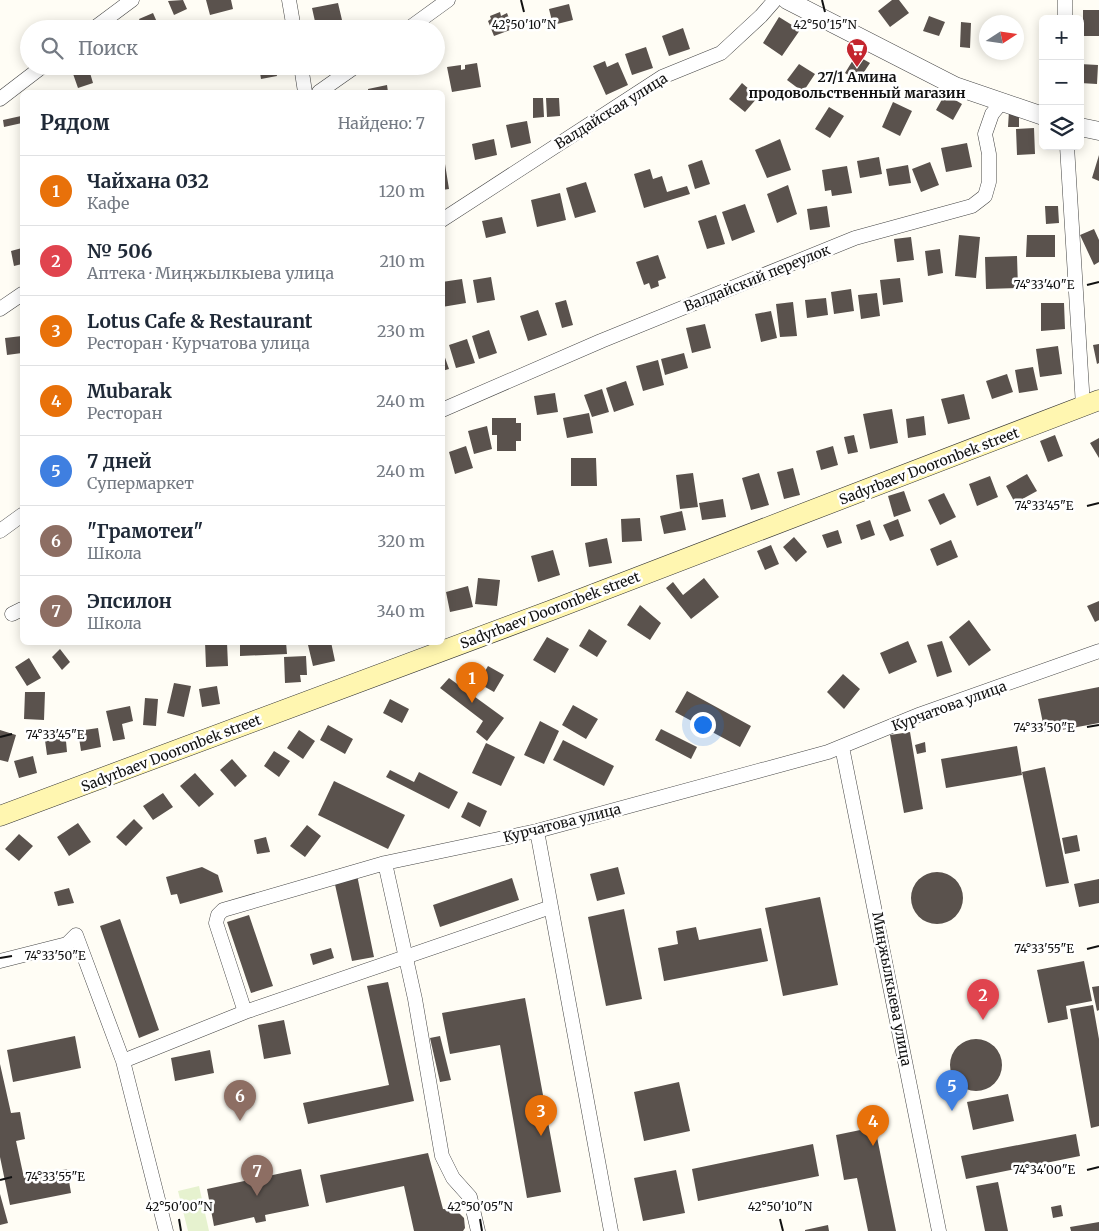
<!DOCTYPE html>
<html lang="ru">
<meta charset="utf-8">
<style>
:root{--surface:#fff;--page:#f2f2f3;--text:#1f2937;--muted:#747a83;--line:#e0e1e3;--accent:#c4262e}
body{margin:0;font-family:Merriweather,serif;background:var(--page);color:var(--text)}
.controls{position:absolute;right:15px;top:15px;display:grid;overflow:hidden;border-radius:8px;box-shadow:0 2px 12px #0003}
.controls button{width:45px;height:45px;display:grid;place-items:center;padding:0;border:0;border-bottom:1px solid var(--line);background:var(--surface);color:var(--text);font:25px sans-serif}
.compass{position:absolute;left:979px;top:15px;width:45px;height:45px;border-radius:50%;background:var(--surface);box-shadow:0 2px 12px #0003;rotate:78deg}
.you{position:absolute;left:702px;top:724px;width:18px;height:18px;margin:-12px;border:4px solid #fff;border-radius:50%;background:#1a73e8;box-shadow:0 0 0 8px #1a73e833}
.badge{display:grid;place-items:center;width:32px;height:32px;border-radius:50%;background:var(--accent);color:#fff;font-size:16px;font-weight:700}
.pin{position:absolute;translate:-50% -41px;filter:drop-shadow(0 1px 2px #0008)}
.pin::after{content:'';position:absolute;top:26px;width:18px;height:15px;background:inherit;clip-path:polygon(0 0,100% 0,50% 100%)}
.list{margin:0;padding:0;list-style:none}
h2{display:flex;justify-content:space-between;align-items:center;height:65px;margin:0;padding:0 20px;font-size:21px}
h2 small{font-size:16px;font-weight:400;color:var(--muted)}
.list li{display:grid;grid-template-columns:32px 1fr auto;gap:15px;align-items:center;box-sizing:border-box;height:70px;padding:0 20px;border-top:1px solid var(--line)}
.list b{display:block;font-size:19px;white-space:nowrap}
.list p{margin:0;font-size:16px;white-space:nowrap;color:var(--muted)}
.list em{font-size:16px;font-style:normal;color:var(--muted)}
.icon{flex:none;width:28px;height:28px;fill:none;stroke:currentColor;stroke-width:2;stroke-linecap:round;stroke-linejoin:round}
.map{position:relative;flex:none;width:1099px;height:1231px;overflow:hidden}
.search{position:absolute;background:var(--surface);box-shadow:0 2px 12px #0003;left:20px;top:20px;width:425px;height:55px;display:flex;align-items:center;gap:12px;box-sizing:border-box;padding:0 18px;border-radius:28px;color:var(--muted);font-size:19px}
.panel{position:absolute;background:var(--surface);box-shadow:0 2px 12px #0003;left:20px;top:90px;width:425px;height:555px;border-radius:8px}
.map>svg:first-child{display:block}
</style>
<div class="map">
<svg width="1099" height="1231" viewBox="0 0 1099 1231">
<rect width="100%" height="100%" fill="#fffdf5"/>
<path fill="#e6f2cf" d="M199,1186L209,1231H188L178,1191Z"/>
<path fill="#5a524d" d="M183,0L187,9L174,15L168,1Z
M206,0H231L233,9L210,15Z
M892,0H899L909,13L890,27L878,11Z
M338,3L342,20L316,26L312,8Z
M569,4L573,20L553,25L549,9Z
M1083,10H1099V36H1083Z
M500,12L501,16L507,13L513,29L494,36L488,21L491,19L490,16Z
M153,13L160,29H143L139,19Z
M929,16L945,22L939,36L923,31Z
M779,17L800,30L782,56L763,43Z
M961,22L971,23L970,48L960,47Z
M683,28L690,49L669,56L662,36Z
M646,47L653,68L632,75L625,54Z
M856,55L870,63L858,81L845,73Z
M605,61L607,67L618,62L628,85L606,95L593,66Z
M477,63L481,87L452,92L447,67L461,65V70L465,69V65Z
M799,64L815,74L803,92L787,80Z
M1080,64L1098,65L1097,84L1080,83Z
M88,66L93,83L78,88L72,71Z
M107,66H126L127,72L109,75Z
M259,66H275L277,76L261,79Z
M742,83L758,97L745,112L729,99Z
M387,85L388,92H368V89Z
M945,94L962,104L953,120L936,110Z
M533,98H543L544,117L533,118Z
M546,98H559L560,116L547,117Z
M893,102L912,111L900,136L882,127Z
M829,107L844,116L830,138L815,129Z
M1009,111L1019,112V127H1008Z
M21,116L22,123L4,127L3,120Z
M527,121L531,143L511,148L506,125Z
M1034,128L1035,154L1017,155L1016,129Z
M494,139L497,155L475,160L472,144Z
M780,139L791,170L767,178L755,150Z
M967,143L972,167L946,172L941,148Z
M1099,155V181L1092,178Z
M879,157L882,174L860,178L857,161Z
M702,160L710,184L695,189L688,165Z
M930,162L939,185L921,192L912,169Z
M442,164H445L449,189L442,190Z
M908,165L911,183L889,186L886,169Z
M847,166L852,193L832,196L831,190L825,191L822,170Z
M650,169L653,179L662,176L667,192L687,186L690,194L644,208L634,174Z
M586,182L596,212L575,218L566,188Z
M788,185L797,214L777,223L767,194Z
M560,193L566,220L537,227L531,200Z
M745,204L755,232L732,241L722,212Z
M827,206L830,227L810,230L807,209Z
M1045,206H1058L1059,223L1046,224Z
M716,215L725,244L707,249L698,221Z
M502,217L506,233L486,238L482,221Z
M1094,229L1099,240V262L1094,265L1080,235Z
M959,235L980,237L976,278L955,276Z
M1027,235H1055V257H1026Z
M911,237L914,260L897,262L894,239Z
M22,248V264L14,266L11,251Z
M940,249L943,273L928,276L925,251Z
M658,255L666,278L658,281L659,286L651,289L649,283L644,285L636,262Z
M1017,256L1018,288L986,289L985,257Z
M491,277L495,300L477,303L473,280Z
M900,278L903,302L883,305L880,280Z
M462,279L466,303L442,307V282Z
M851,289L854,311L834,314L831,292Z
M877,293L880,316L861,319L858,295Z
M826,298L828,315L807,318L805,300Z
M566,300L573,325L562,328L555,303Z
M793,302L797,336L780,337L776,304Z
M1041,303H1064L1065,329L1041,331Z
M538,310L547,335L528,341L520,316Z
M771,311L777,338L761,342L755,314Z
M705,324L711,348L692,353L686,328Z
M489,330L497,353L479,359L472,336Z
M22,336V353L7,355L5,338Z
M467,339L475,363L456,368L449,345Z
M1099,344V363L1097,364L1093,345Z
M1058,346L1062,374L1040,377L1036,349Z
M442,349L449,369L442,371Z
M684,353L688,368L665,375L661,359Z
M658,360L664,385L643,391L636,366Z
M1033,367L1038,390L1019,393L1015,370Z
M1007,374L1013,392L992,399L986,381Z
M626,381L634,405L614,412L606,388Z
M602,389L609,412L592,417L584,395Z
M555,393L558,412L537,415L534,396Z
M964,394L970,419L948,424L941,399Z
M892,409L898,443L870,449L863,414Z
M589,413L593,433L567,438L563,418Z
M924,416L926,435L908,438L906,419Z
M492,418H516V423H521V441H516V451H497V435H492Z
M487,426L492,449L474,454L468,431Z
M854,435L858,452L848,454L844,437Z
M1055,435L1063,456L1048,462L1040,441Z
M1099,438V458L1090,443Z
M466,446L473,468L455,474L449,452Z
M833,446L838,465L821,470L816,451Z
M571,458H596L597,486H571Z
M793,468L800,495L784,499L777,472Z
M693,473L698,507L680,509L676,475Z
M759,473L769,505L751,510L742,478Z
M1027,474L1037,491L1015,503L1006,486Z
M990,476L998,497L977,506L969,484Z
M904,491L911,511L894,517L888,496Z
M944,493L956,517L940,525L928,500Z
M723,499L726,517L702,520L699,503Z
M682,511L686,530L664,534L660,516Z
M640,518L642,541L622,542L621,519Z
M898,519L904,536L890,541L883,525Z
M870,520L875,535L861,540L856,525Z
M838,530L842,543L827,548L822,535Z
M794,537L807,552L796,562L783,547Z
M607,538L612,563L589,567L585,543Z
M951,540L958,557L937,566L930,549Z
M771,545L779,564L765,570L757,551Z
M553,550L560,575L538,582L531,556Z
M478,578L500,580L497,606L475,604Z
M704,578L719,597L691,619L666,588L673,582L683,595Z
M468,586L473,607L450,612L446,592Z
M1099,601V620L1095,622L1087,606Z
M640,605L661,623L650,640L627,625Z
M969,620L991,650L969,666L949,637Z
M589,629L607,641L597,657L579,646Z
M547,637L569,649L555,673L533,660Z
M908,641L917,662L889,674L880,653Z
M942,641L952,672L937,677L927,645Z
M205,642H227L228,666L206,667Z
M240,642H286L287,654L240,656Z
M322,642H331L335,661L313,666L308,645Z
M60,649L70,662L62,670L52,657Z
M306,656L307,675H300L301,682L285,683L284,657Z
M29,658L41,678L27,686L15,667Z
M488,666L504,675L494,692L478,683Z
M843,674L860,689L844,709L827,692Z
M449,678L504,718L487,741L476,732L483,721L440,688Z
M174,683L191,686L184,717L167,713Z
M217,686L220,704L202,707L199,689Z
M1099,687V723L1045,733L1038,699Z
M687,691L751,726L740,747L675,712Z
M25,692H45L44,720L24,719Z
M145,698L158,699L156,726L143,725Z
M390,699L409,709L402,723L383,713Z
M573,705L598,719L586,739L562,725Z
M130,706L133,721L122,724L125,739L113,741L106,711Z
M540,721L559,731L544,764L524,755Z
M328,725L353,739L345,754L320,740Z
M98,728L101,747L81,751L78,731Z
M661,729L697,747L691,759L655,740Z
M0,730L16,735L8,762L0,760Z
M65,730L67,752L47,755L44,733Z
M299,730L315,741L303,759L287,748Z
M910,732L923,809L904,813L890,735Z
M563,740L614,766L604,786L553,760Z
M925,742L926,752L917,754L915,745Z
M486,743L515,757L501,786L472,773Z
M1017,746L1022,775L946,788L941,759Z
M274,751L290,761L279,777L264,766Z
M33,756L37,773L19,778L14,761Z
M232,759L247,776L235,787L220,770Z
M1045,767L1069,883L1046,887L1022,772Z
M390,770L414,782L419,772L458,792L449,809L386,777Z
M195,773L214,794L199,807L180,786Z
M334,781L405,815L388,849L318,815Z
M163,793L173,807L153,820L143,806Z
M468,802L487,811L480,827L461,817Z
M134,819L143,828L126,846L116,837Z
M78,823L91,842L69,856L57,837Z
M307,825L321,836L305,857L290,846Z
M19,834L33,846L19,861L5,849Z
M1077,835L1080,851L1065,854L1062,838Z
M266,837L270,852L257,854L254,840Z
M202,867L218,875L223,892L180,904L177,894L171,895L166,877Z
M618,867L625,894L597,901L590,874Z
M911 898a26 26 0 1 1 52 0a26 26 0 1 1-52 0Z
M357,875L374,957L352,961L334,880Z
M512,878L519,900L440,927L433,905Z
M1099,879V903L1079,907L1074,884Z
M69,888L74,903L58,906L54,892Z
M820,897L838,985L783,996L765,908Z
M624,909L642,999L606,1006L588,917Z
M249,915L273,986L251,993L227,922Z
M120,919L159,1030L139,1038L100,926Z
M696,927L699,940L761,928L768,961L664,981L658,948L678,944L676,931Z
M331,948L334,958L313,965L310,954Z
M1084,961L1092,1001L1066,1006L1068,1019L1048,1023L1037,970Z
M388,982L414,1101L308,1124L303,1103L389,1085L367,986Z
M1099,986V1010L1097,1011L1092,987Z
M525,998L561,1192L527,1198L500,1045L450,1054L442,1013Z
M1093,1005L1099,1039V1126L1091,1128L1070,1009Z
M284,1020L291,1054L264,1059L258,1025Z
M75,1036L81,1068L13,1082L7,1050Z
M440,1036L451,1080L440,1082L430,1038Z
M950 1065a26 26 0 1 1 52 0a26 26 0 1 1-52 0Z
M210,1050L214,1073L175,1081L171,1058Z
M0,1064L11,1113L20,1112L25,1139L16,1141L24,1178L67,1169L71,1193L10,1205L0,1157Z
M679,1082L690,1131L644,1141L634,1092Z
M1008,1094L1014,1121L973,1130L967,1102Z
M875,1127L884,1172L896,1231H868L857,1178L844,1180L836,1135Z
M1076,1134L1080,1156L966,1179L961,1156Z
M813,1144L819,1176L698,1201L692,1169Z
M428,1153L443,1209L456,1210L464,1218L465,1228L463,1231H414L404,1186L326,1203L320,1175Z
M301,1169L309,1206L265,1215L266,1221L256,1223L254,1217L214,1226L207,1189Z
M676,1170L685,1213L643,1221L634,1178Z
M998,1182L1008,1231H985L976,1186Z
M0,1194L8,1223L0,1225Z
M1061,1205L1063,1216L1053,1218L1051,1207Z
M1099,1222V1231H1071L1070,1227Z
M828,1225L829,1231H805V1230Z"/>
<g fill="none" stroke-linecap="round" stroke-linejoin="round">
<g stroke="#444" stroke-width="15">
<path id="minor" d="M289,0L294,29
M1065,0V19
M93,29L132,0
M408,29L448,0
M301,66L305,92
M319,92L356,66
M0,99L43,66
M1067,146L1083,406
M442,220L662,77L721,53L761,16L775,0
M0,309L22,294
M442,410L601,341L855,238L972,206L985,196L989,182V154L985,134L992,114L1001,103
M0,531L22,515
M12,614L22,609
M842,747L939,1231
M537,831L611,1231
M0,961L67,944L76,935L123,1061L166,1231
M245,1012L216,923L218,915L223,910L385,863
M123,1061L245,1012L551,907
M478,1231L470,1197L453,1178L442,1156L415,999L385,863L537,831L828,752L921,714L1099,651"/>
</g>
<g stroke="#444" stroke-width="19">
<path id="tertiary" d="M787,0L955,86L1043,116
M1080,127L1099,131"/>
</g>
<g stroke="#333" stroke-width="21">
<path id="secondary" d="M0,816L552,610L1099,400"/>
</g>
<use href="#minor" stroke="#fff" stroke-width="14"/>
<use href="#tertiary" stroke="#fff" stroke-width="18"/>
<use href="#secondary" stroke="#fff6b0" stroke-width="20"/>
</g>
<path fill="none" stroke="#111" stroke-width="2" d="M521,0L524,12M822,0L825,12M1087,285L1099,282M1087,506L1099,503M1087,727L1099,725M0,737L12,734M1087,949L1099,946M0,958L12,956M1087,1170L1099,1167M0,1180L12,1177M179,1219L181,1231M480,1219L482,1231M780,1219L783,1231"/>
<defs>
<g id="supermarket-pin" transform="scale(1.125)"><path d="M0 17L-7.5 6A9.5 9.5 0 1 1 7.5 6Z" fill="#c4262e" stroke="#fff"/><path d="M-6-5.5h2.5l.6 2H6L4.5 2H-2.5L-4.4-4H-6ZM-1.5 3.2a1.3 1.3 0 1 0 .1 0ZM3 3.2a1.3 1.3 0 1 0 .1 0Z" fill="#fff"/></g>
</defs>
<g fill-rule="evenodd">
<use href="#supermarket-pin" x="857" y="49"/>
</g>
<g text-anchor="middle" stroke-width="5" stroke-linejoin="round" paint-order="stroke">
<g font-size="14" font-weight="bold" fill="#111" stroke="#fff">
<text x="857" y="82">27/1 Амина<tspan x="857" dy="16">продовольственный магазин</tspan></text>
</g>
<g font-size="14" fill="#111" stroke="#fff">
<text transform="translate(611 111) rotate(-32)" y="5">Валдайская улица</text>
<text transform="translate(757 278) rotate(-22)" y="5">Валдайский переулок</text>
<text transform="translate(929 466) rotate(-21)" y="5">Sadyrbaev Dooronbek street</text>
<text transform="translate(550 610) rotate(-21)" y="5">Sadyrbaev Dooronbek street</text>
<text transform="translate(949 706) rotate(-20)" y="5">Курчатова улица</text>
<text transform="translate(171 753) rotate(-21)" y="5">Sadyrbaev Dooronbek street</text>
<text transform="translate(562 823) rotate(-14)" y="5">Курчатова улица</text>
<text transform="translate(892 989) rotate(79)" y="5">Миңжылкыева улица</text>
</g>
</g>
<g font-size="12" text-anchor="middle" fill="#111" stroke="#fff" stroke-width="5" stroke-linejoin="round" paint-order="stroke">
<text x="524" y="29">42°50'10"N</text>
<text x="825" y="29">42°50'15"N</text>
<text x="1044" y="289">74°33'40"E</text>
<text x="1044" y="510">74°33'45"E</text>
<text x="1044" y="732">74°33'50"E</text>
<text x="55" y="739">74°33'45"E</text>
<text x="1044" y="953">74°33'55"E</text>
<text x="55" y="960">74°33'50"E</text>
<text x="1044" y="1174">74°34'00"E</text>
<text x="55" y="1181">74°33'55"E</text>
<text x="179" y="1211">42°50'00"N</text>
<text x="480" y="1211">42°50'05"N</text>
<text x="780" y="1211">42°50'10"N</text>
</g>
</svg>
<div class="controls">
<button>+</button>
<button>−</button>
<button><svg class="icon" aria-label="layers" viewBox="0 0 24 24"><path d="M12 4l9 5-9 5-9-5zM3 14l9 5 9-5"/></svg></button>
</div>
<svg class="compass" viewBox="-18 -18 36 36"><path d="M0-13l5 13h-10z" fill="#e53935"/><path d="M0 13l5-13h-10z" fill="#747a83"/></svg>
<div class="you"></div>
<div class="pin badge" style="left:472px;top:703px;background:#e8710a">1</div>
<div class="pin badge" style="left:983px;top:1020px;background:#e0444e">2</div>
<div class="pin badge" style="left:541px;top:1136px;background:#e8710a">3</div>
<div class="pin badge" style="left:873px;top:1146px;background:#e8710a">4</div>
<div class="pin badge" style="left:952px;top:1111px;background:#3f7fe0">5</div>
<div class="pin badge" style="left:240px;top:1121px;background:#8d6e63">6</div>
<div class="pin badge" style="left:257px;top:1196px;background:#8d6e63">7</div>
<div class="search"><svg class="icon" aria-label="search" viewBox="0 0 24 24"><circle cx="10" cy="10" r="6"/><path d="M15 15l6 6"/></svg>Поиск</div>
<section class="panel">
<h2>Рядом<small>Найдено: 7</small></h2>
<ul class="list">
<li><span class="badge" style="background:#e8710a">1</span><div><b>Чайхана 032</b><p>Кафе</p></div><em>120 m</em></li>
<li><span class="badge" style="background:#e0444e">2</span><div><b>№ 506</b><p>Аптека · Миңжылкыева улица</p></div><em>210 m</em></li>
<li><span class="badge" style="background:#e8710a">3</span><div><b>Lotus Cafe &amp; Restaurant</b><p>Ресторан · Курчатова улица</p></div><em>230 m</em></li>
<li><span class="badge" style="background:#e8710a">4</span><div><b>Mubarak</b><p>Ресторан</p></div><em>240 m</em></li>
<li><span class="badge" style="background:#3f7fe0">5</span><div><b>7 дней</b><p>Супермаркет</p></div><em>240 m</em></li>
<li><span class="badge" style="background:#8d6e63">6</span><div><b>&quot;Грамотеи&quot;</b><p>Школа</p></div><em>320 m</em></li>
<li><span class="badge" style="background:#8d6e63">7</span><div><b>Эпсилон</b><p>Школа</p></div><em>340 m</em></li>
</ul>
</section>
</div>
